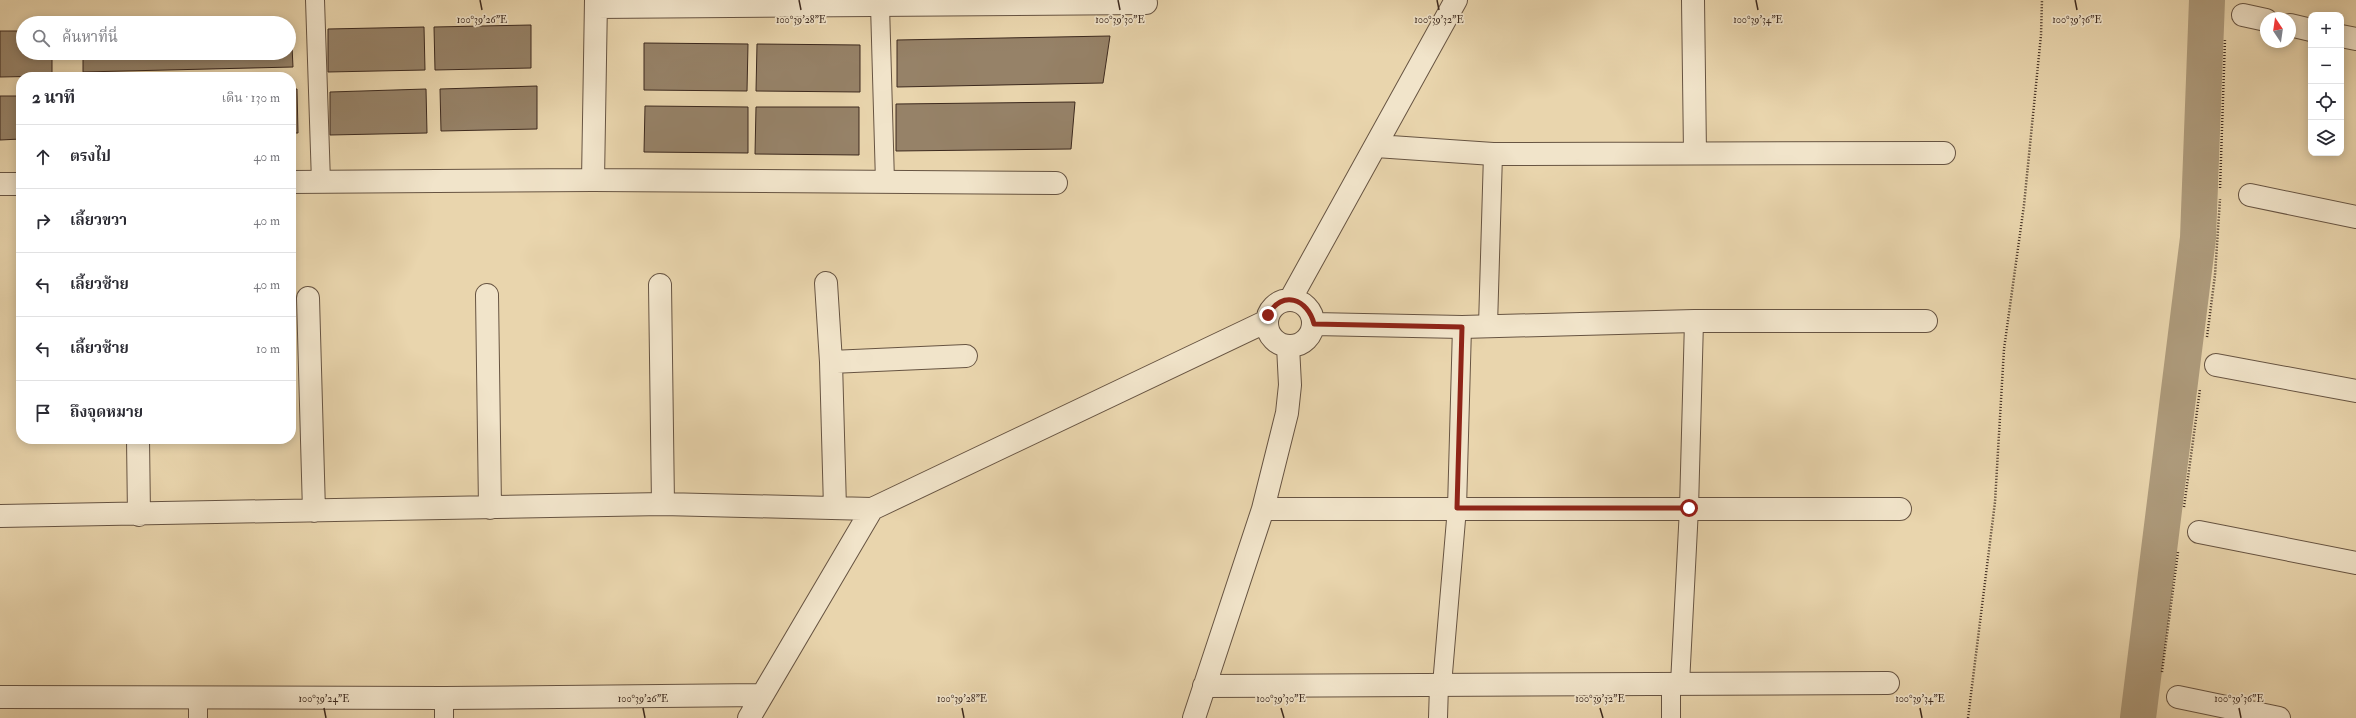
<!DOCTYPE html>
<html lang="th">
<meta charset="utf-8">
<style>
:root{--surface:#fff;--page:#f7f7f7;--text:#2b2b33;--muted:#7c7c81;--line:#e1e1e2}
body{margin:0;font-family:"IM FELL Double Pica","Noto Serif Thai",serif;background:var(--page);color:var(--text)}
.controls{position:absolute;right:12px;top:12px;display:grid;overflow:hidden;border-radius:8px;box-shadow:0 2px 10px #0003}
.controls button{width:36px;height:36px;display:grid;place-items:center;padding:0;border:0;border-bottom:1px solid var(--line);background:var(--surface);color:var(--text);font:20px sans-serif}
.compass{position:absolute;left:2260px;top:12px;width:36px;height:36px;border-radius:50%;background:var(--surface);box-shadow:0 2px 10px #0003;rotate:347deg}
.stop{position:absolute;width:12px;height:12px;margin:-9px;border:3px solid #8f2418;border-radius:50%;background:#fff}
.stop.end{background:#8f2418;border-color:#fff;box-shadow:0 1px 4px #0008}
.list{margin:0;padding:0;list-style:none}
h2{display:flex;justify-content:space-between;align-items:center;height:52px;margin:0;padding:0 16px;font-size:17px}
h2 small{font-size:13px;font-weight:400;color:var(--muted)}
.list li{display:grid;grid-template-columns:26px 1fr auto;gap:12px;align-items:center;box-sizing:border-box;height:64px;padding:0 16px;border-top:1px solid var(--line)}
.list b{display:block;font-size:15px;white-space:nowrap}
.list em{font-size:13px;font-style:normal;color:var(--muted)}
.icon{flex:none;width:22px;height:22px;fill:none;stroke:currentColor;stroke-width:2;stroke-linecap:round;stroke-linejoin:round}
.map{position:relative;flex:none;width:2356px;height:718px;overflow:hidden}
.search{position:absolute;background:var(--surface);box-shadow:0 2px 10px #0003;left:16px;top:16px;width:280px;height:44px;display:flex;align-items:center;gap:10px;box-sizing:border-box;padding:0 14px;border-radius:22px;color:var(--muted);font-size:15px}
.panel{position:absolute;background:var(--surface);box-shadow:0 2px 10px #0003;left:16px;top:72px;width:280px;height:372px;border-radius:16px}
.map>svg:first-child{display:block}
</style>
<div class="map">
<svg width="2356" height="718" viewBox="0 0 2356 718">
<rect width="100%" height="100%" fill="#e9d5ad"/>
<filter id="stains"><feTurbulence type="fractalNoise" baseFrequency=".005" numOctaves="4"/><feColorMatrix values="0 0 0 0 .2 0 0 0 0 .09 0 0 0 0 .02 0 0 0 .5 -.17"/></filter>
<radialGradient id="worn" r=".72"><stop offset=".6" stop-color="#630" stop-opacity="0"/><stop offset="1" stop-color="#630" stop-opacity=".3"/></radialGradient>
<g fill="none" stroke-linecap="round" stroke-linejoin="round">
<path stroke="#ae9b7c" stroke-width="36" d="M2138,718L2198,238L2207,0"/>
</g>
<path fill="#968268" stroke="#3c291e" d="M531,25V68L435,70L434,27Z
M289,26H291L293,67L83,72V53H289Z
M424,27L425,70L328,72V29Z
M0,31H23V53H52V76L0,77Z
M1110,36L1103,83L897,87V40Z
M644,43L748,44L747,91L644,90Z
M757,44L860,45V92L756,91Z
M537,86V129L441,131L440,89Z
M291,89H297L298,133H291Z
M426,89L427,133L330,135V92Z
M0,96H21V139L0,140Z
M1075,102L1071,149L896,151V104Z
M645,106L748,107V153L644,152Z
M756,107H859V155L755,154Z"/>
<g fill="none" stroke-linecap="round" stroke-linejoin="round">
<g stroke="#675442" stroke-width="20">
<path id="service" d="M315,0L321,182
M880,5L885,182
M1488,326L1493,154
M1680,684L1689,508L1694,321
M1442,685L1457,508L1462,327
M198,718V698
M444,718V698
M1438,718L1439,685
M1671,718V684"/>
</g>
<g stroke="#675442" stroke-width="24">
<path id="minor" d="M1693,0L1695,153
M596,7L1146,3
M2243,15L2266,20
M2290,25L2311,30
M2341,36L2356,39
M1376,146L1493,154L1944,153
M593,180L596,0
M291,182L593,180L1056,183
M0,184H21
M2250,195L2356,217
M826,283L831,362L835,508
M660,285L663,504
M487,295L490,508
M308,298L314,511
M1290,300L1456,0
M1267 323a23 23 0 1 1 46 0a23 23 0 1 1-46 0Z
M1314,324L1462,327L1694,321H1926
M831,362L966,356
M2216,365L2356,391
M138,439L139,515
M1263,509H1900
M0,516L663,504L872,509
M2199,532L2356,563
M1204,686L1888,683
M0,697L444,698L762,695
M2178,697L2279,718
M749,718L872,509L1267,321
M1194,718L1263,509L1287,413L1290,385L1288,346"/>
</g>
<path stroke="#3c291e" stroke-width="2.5" stroke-dasharray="1 2" stroke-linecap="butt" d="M2220,188L2225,39
M2207,337L2215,275L2220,199
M2184,507L2200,389
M2162,672L2178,552
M1968,718L1995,502L2004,349L2024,205L2041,35L2042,0"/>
<use href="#service" stroke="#f1e4ca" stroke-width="18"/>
<use href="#minor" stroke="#f1e4ca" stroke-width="22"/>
</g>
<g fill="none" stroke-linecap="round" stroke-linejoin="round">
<path stroke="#8f2418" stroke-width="5" d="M1268,315C1282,289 1308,299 1314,324L1462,327L1457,508H1689"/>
</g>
<path fill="none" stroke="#3c291e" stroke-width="1.5" d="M480,0L482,10M799,0L801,10M1118,0L1120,10M1437,0L1439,10M1756,0L1758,10M2075,0L2077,10M324,708L326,718M643,708L645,718M962,708L964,718M1281,708L1284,718M1600,708L1603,718M1920,708L1922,718M2239,708L2241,718"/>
<g font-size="10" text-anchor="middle" fill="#3c291e" stroke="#f1e4ca" stroke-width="3.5" stroke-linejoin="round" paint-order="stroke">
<text x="482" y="23">100°39'26"E</text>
<text x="801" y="23">100°39'28"E</text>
<text x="1120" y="23">100°39'30"E</text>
<text x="1439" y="23">100°39'32"E</text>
<text x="1758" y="23">100°39'34"E</text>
<text x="2077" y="23">100°39'36"E</text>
<text x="324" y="702">100°39'24"E</text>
<text x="643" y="702">100°39'26"E</text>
<text x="962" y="702">100°39'28"E</text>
<text x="1281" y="702">100°39'30"E</text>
<text x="1600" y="702">100°39'32"E</text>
<text x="1920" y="702">100°39'34"E</text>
<text x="2239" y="702">100°39'36"E</text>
</g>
<rect width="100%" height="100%" filter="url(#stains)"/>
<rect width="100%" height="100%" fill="url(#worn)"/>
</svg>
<div class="controls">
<button>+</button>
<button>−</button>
<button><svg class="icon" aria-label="locate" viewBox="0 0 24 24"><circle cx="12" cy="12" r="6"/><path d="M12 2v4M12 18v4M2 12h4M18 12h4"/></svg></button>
<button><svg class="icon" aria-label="layers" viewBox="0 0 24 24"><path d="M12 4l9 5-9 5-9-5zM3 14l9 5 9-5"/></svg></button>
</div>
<svg class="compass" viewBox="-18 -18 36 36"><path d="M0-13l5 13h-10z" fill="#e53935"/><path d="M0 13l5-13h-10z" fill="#7c7c81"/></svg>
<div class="stop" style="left:1689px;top:508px"></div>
<div class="stop end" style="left:1268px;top:315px"></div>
<div class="search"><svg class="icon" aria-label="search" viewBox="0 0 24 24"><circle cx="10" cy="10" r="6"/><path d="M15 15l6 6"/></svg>ค้นหาที่นี่</div>
<section class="panel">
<h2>2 นาที<small>เดิน · 130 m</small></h2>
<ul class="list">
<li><svg class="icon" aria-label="ahead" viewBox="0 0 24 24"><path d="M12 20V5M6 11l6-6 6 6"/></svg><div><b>ตรงไป</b></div><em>40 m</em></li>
<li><svg class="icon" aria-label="right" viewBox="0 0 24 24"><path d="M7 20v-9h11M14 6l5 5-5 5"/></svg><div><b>เลี้ยวขวา</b></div><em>40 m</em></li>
<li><svg class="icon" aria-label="left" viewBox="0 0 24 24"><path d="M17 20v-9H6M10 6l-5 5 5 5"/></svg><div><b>เลี้ยวซ้าย</b></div><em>40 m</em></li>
<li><svg class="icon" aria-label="left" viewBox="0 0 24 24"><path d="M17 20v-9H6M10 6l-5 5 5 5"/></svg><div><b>เลี้ยวซ้าย</b></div><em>10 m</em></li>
<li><svg class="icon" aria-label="arrive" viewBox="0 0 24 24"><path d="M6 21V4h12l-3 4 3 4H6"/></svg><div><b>ถึงจุดหมาย</b></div></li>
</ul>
</section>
</div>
